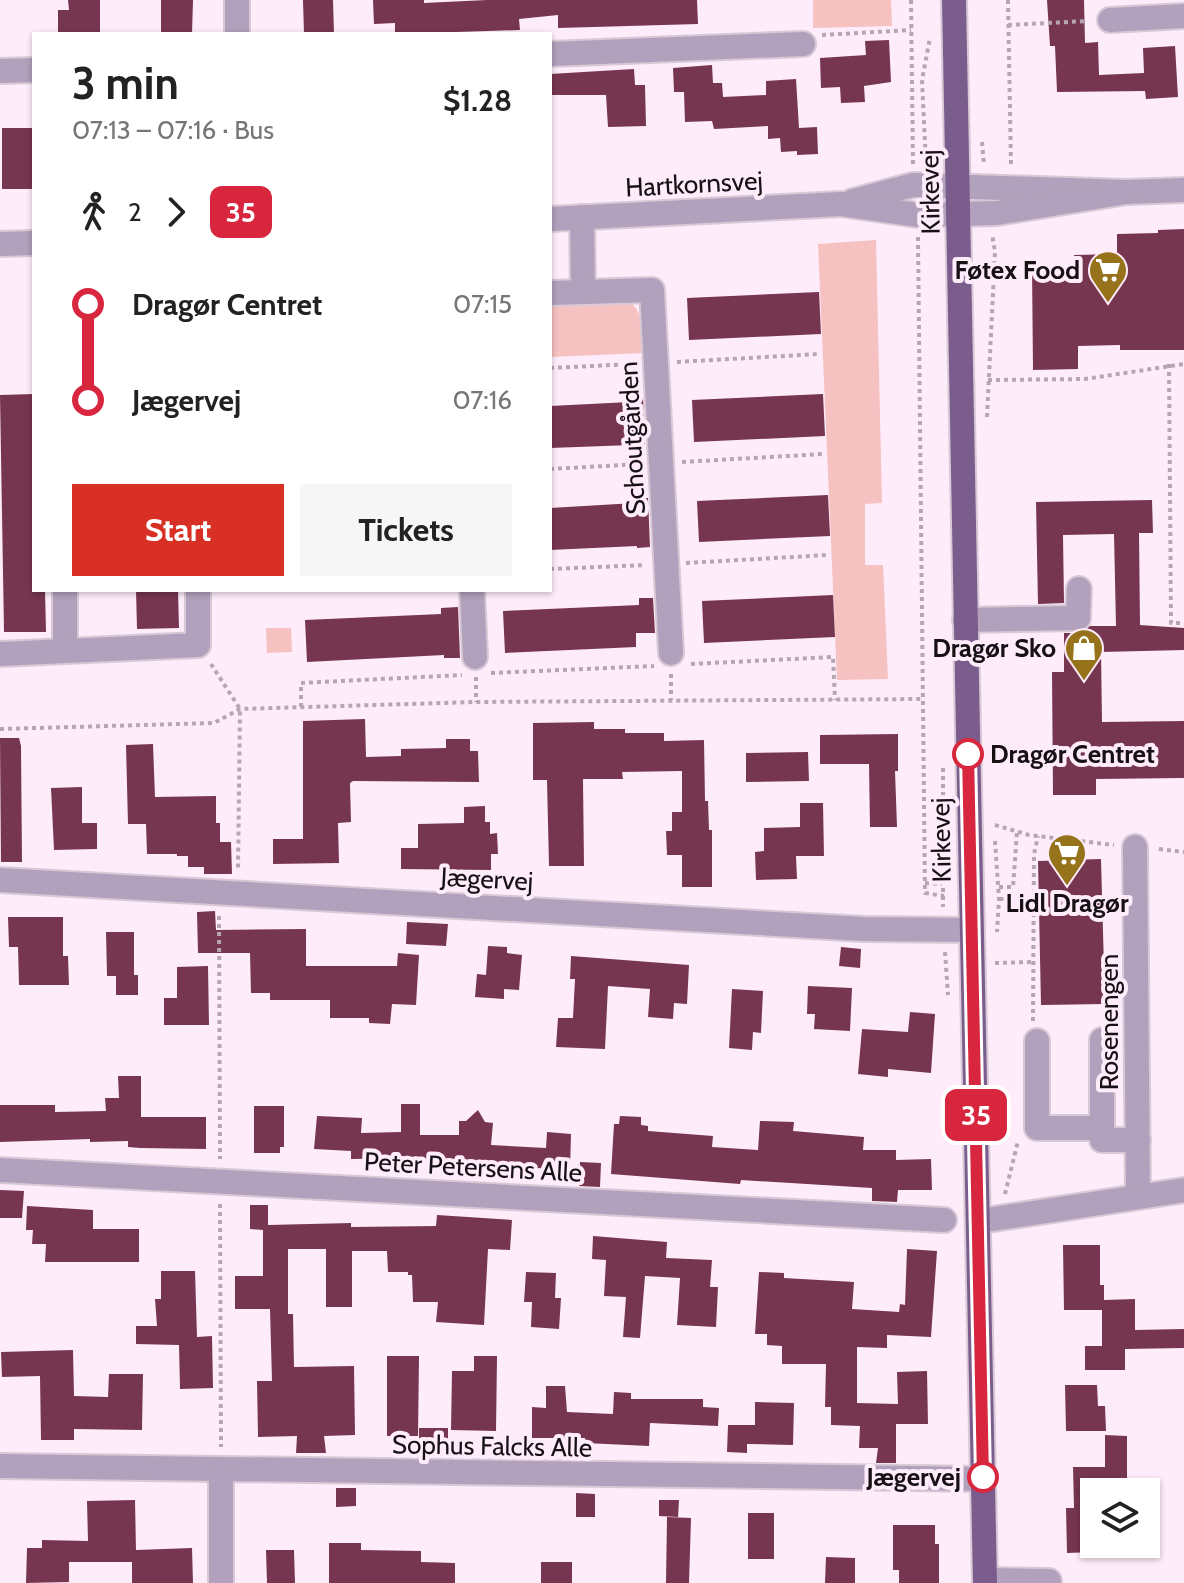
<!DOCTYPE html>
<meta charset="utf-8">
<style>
:root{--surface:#fff;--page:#f6f6f6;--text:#222;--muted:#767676;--accent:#d93025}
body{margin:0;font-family:Cabin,sans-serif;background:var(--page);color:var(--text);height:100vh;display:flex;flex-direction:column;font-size:30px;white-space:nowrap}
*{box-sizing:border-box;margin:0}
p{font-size:26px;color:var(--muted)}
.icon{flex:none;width:44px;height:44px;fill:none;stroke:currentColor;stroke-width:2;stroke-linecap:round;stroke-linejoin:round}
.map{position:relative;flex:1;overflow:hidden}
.panel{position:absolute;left:32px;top:32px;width:520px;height:560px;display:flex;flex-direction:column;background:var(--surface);border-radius:0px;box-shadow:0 2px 6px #0004}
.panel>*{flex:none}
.badge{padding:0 16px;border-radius:12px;font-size:28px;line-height:52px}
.tools{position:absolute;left:1080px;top:1478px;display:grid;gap:16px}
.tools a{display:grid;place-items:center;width:80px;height:80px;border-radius:0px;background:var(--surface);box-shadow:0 2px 6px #0004;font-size:40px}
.map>.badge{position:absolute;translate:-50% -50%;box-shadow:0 0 0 4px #fff}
.legs{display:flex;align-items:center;gap:12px;height:88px;padding:0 40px;font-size:26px}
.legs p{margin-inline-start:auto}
.head{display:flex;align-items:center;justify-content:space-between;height:136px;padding:0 40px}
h1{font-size:44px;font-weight:700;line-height:60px}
.cta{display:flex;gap:16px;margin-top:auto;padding:16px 40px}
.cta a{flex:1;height:92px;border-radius:0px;background:var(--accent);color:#fff;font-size:32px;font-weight:700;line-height:92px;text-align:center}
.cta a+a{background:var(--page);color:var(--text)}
ul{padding:0 40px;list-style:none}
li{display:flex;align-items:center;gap:28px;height:96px;font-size:30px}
li i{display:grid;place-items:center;width:12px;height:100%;margin:0 10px;background:currentColor}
li i::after{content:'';width:20px;height:20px;margin:-10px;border:6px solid;border-radius:50%;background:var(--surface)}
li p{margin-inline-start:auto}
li:first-child i{background:linear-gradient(#0000 50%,currentColor 0)}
li:last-child i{background:linear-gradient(currentColor 50%,#0000 0)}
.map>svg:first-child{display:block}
.green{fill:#f6c1c1}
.building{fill:#773650}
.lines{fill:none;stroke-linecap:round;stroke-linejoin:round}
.minor-casing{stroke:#d9c9d6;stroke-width:28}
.major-casing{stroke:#d9c9d6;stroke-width:28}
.path{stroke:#b5a7b2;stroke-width:4;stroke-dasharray:4 4;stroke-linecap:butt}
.minor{stroke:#b1a1bc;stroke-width:24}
.major{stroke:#7b5d8d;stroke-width:24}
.line-1-casing{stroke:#fff;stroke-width:18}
.line-1{stroke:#d7263d;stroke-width:12}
.stop-1-dot{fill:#fff;stroke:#d7263d;stroke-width:4}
.labels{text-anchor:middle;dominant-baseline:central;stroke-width:8;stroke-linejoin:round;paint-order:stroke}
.street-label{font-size:26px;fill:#171116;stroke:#feecfa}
.poi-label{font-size:26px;font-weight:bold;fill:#171116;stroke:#feecfa;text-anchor:end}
.stop-label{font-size:26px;font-weight:bold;fill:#171116;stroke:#feecfa;text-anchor:start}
</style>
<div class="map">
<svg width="1184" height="1583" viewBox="0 0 1184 1583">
<rect width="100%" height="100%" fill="#feecfa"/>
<g class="green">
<path d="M813,0h78l1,26 -79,2z"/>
<path d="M876,240l6,263 -17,1v61h18l5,114 -51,1 -19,-436z"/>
<path d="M625,299c21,12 17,32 19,54l-94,4v-56z"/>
<path d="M266,628h25l1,24 -25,1z"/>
</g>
<g class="building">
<path d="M68,0h32v34h-42v-24h11z"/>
<path d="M161,0h32l-1,34 -31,-2z"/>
<path d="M303,0h30l1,34h-30z"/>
<path d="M373,0h51v3l63,-3h210l1,24 -140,4v-13l-39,4 1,11 -125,4v-11l-21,1z"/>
<path d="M1047,0h37l1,43 13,-1 1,33 45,-2 -1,-25 32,-2 3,51 -32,2 -1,-8 -88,1 -2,-46h-5z"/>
<path d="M889,40l2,42 -27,4 1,16 -24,1 -1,-16 -19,1 -1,-30 46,-3 -1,-14z"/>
<path d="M712,65l1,18h9l1,14 43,-2v-14l30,-2 3,49 18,-1 1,27 -21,1v-4l-16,1 -1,-14 -12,1v-13l-54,3 -2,-8 -27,1 -1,-30h-10l-1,-24z"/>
<path d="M634,69l1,16h10l1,41 -38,1 -2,-32h-56v-21z"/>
<path d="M2,128h32l-1,61h-31z"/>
<path d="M1184,229v121h-64v-5l-42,1v23l-45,1 -1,-104h42v-11l43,-1v-20l41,-1v-3z"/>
<path d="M819,292l2,42 -132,6 -2,-42z"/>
<path d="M34,394v196h11l1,42h-42l-4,-237z"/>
<path d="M823,394l2,42 -131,6 -2,-42z"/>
<path d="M643,397l2,50 -13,1v-3l-82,3v-42l80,-4v-4z"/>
<path d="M828,495l2,41 -131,6 -2,-41z"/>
<path d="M635,498h13l2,49 -13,1v-2l-87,4v-42l85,-5z"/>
<path d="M1152,500l1,33h-14l1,92 44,3v22l-83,2 1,70 82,-1v57l-88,1v16h-43l-1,-123h12v-39h15l11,-7h26l-2,-92 -51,1 1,68 -26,1 -2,-102z"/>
<path d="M136,590h42l1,38 -42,1z"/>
<path d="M833,595l2,42 -131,6 -2,-42z"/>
<path d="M639,598h14l2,35h-19v14l-131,6 -2,-42 136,-6z"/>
<path d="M458,607l2,51h-16v-3l-137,7 -2,-42 136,-6v-6z"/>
<path d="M365,719l1,38 35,-1v-7l45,-1v-9h24v12h8l1,31 -126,-1 -3,2 1,39 -13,1 1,40 -66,1v-25h30v-118z"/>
<path d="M594,722v7h31v4h39v8l40,-1 1,61h3l1,29h3v57h-30v-32h-15l-1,-24h6v-19h10v-41l-60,1 1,7h-40l1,87h-35l-2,-86h-14v-57z"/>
<path d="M898,734v37h-3l2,56h-27l-1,-63h-49v-29z"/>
<path d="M0,738h19l2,8 1,116h-21z"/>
<path d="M153,744l2,53 61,-1v27h4v19h11l1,32h-28v-7h-16v-11h-11v-2h-30l-1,-30h-18l-2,-79z"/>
<path d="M808,752l1,29 -63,1v-29z"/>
<path d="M82,787v36h15v26l-43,1 -3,-62z"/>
<path d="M800,803h23l1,53h-28l1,23 -41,1 -1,-28 9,-1v-23l36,-1z"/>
<path d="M485,806v16h5v12l7,-1 1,21h-7v16l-90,-1v-21h17v-24l46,-1v-16z"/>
<path d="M1101,859l4,145 -64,1 -3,-144z"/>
<path d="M215,911l1,19 90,-1v37h91l1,-13 21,2 -3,50 -24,-1 -2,20 -21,-1v-5h-39v-18h-60v-7h-19l-1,-40h-52l-1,-41z"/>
<path d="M8,917h55v39h5l1,29h-50l-1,-38h-9z"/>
<path d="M407,922l41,2 -2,22 -40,-2z"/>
<path d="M106,932h28v43h4v20h-22v-19h-9z"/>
<path d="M488,946l19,1v6l15,2 -3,35 -15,-1v10l-29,-2 2,-23 9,1z"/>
<path d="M841,947l20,2 -1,19 -21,-2z"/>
<path d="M571,956l118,9 -2,39 -13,-1 -1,16 -25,-2 2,-28 -42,-3 -3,63 -49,-2 2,-29h15l2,-39h-5z"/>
<path d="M208,966l1,59h-45v-27h13v-31z"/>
<path d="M808,986l44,2 -2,43 -36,-2 1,-15h-8z"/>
<path d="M732,989l31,2 -2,42 -8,-1 -1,18 -23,-2z"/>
<path d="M910,1012l25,2 -4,59 -43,-4v8l-30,-3 4,-45 46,3z"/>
<path d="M118,1076h23v41h65v32l-66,-1 -12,-1v-6l-38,1v-3l-90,3v-37h55v7l51,-1 -1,-13h14z"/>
<path d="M401,1104h19v31h39v-14h7l12,-11 7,12 8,1 -2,22 55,3 1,-16 24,2 -1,36 -153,-9v-3l-66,1v-8l-37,-2 3,-33 45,2 -1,15 40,-1z"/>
<path d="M254,1106h30v41h-4v6h-26z"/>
<path d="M620,1116l21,1v8l7,1v5l65,5 -1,11 46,3 2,-29 34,1 -1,9 71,6 -1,13h33v10l35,-1 1,31h-34l-1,12 -25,-1v-13l-131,-8 -1,4 -129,-10 3,-50h5z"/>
<path d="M580,1162l21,1 -1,24 -21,-1z"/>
<path d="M0,1190l24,1 -2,27h-22z"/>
<path d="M250,1205h18v20l83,-2v4l85,-1 1,-11 75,5 -2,30 -22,-1 -4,76 -48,-3 2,-20h-25l-1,-27h-4v-3h-20l-1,-21h-35v56h-26v-58h-38v65h5l1,53 60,-1 1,69 -31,1 2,17h-30l1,-17 -39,1 -1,-56h15l-2,-72h-35v-33h28v-46l-13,-1z"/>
<path d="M27,1206l66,4v19h46v33h-94l1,-18h-14l1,-14h-7z"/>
<path d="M593,1236l74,6 -1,16 46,2 -2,27h8l-2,40 -39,-2 3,-47 -35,-2 -5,62 -17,-1 3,-40 -22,-1 2,-36 -14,-1z"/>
<path d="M1063,1245h37v40h4v15l31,-1v31l49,-1v19l-59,1v21h-40v-24h17v-36h-38z"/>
<path d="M907,1249l30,2 -6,86 -44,-2v13l-30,-1v56l41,1 -1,-32 30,-1 1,53h-32v39h-20l2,-15h-19l1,-22 -29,-1v-18h-6l1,-43h-44v-18l-15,-1v-11h-12l4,-62 25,1v5l70,4 -2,27 47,3 1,-8 5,1z"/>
<path d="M161,1271h34l2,66 15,-1 1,52 -33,1 -1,-44 -43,-1v-18h21l-2,-27h6z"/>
<path d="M526,1272l30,1 -1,25h6l-2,31 -28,-2 1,-25h-8z"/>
<path d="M73,1350l1,46 34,1 1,-23h34l-1,56 -68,-1v11h-33l-1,-64 -38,1 -1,-25z"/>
<path d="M387,1356h32l-1,80h-31z"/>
<path d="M474,1356h23l-1,75 -45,-1 1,-59h22z"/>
<path d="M1065,1385h32l1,21h7l1,25h-40z"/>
<path d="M546,1386h19l2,26 46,2 1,-22 17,1v6h72v8l16,1 -1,18 -68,-3 -1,23 -64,-3v-5h-53v-31l14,1z"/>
<path d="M755,1402l39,1 -1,42 -46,-1v9l-20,-1 1,-27h27z"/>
<rect x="419" y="1428" width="29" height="23"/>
<path d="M1105,1435l22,1v55h-33v61l-27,1 -1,-45h8l-1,-41h32z"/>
<path d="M336,1488h20v18l-20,1z"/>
<path d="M576,1493l19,1v23h-19z"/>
<path d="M135,1500l1,50 56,-2 1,35h-61v-21h-63v20l-43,1 1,-35h15v-8l46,1 -1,-40z"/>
<path d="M659,1500h20l-1,17 -19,-1z"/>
<rect x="748" y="1513" width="26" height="46"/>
<path d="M667,1517l24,1 -2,65h-23z"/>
<path d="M893,1525h42v19h4v39h-40v-13h-6z"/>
<path d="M329,1543h32v7l60,1v11l34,1v20h-126z"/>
<path d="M266,1550h28l1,33h-28z"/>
<path d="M826,1557l29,1v25h-30z"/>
<rect x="541" y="1562" width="31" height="21"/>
</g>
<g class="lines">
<defs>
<g id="minor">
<path d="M237,0v34"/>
<path d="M1110,20l74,-4"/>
<path d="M550,54l253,-10"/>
<path d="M0,71l34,-1"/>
<path d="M853,201l60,-16 214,7 57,-2"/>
<path d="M582,217l1,74"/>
<path d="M550,219l291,-15 77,11 79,-2 130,-21"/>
<path d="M0,244l34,-1"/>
<path d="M550,293l102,-3 19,363"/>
<path d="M472,590l3,67"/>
<path d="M965,620l113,-2 1,-29"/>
<path d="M65,651v-61"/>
<path d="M0,654l198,-9v-55"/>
<path d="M1135,847l3,349"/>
<path d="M0,880l864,49 107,1"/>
<path d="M1102,1040v100h36"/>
<path d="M1037,1041v87h65"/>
<path d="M0,1170l944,50"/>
<path d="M980,1221l204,-31"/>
<path d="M0,1466l983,13"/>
<path d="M221,1470v113"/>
<path d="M985,1580l64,1"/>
</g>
<path id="major" d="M954,0c10,528 20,1055 31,1583"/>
</defs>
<use href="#minor" class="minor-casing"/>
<use href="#major" class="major-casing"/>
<g class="path">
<path d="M911,0l2,165"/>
<path d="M1008,0l3,166"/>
<path d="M1008,25l80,-4"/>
<path d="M822,35l89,-5"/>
<path d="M982,142l2,23"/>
<path d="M926,164l-4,-84 8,-42"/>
<path d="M918,237l7,656 19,3"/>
<path d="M677,362l142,-8"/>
<path d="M1169,364l2,259h13"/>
<path d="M550,368l83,-4"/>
<path d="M988,380l97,-1 99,-15"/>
<path d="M987,417l8,-165 -3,-18"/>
<path d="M682,462l141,-8"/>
<path d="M550,469l91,-5"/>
<path d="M686,563l142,-8"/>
<path d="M550,569l95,-4"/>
<path d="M211,664l29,45 -2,162"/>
<path d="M691,664l142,-7 2,43"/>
<path d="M491,673l163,-7"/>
<path d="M671,674v26"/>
<path d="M476,677v25"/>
<path d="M301,707v-24l161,-8"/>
<path d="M0,729l214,-6 26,-14 236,-7 445,-3"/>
<path d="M943,768v139"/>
<path d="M995,825l34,10 85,10"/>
<path d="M995,841l4,58 -2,33"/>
<path d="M1159,849l25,3"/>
<path d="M925,883l17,1"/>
<path d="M999,887h14l4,-55"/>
<path d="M1000,899h34"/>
<path d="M219,916l1,243"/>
<path d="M945,952l3,43"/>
<path d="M995,963l38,-1"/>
<path d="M1033,1021l1,-167 4,-18"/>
<path d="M1005,1194l13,-53"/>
<path d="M220,1204l1,243"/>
</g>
<use href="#minor" class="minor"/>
<use href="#major" class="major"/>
</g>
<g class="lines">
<defs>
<path id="line-1" d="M968,754l15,723"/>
</defs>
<use href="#line-1" class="line-1-casing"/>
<use href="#line-1" class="line-1"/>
</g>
<defs>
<symbol id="supermarket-pin" viewBox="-11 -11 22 30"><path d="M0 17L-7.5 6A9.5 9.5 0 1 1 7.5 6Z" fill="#96721b" stroke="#feecfa"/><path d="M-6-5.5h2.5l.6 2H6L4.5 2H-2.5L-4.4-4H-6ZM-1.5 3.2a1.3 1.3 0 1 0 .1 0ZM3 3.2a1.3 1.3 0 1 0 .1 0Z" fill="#fff"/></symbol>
<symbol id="shop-pin" viewBox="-11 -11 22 30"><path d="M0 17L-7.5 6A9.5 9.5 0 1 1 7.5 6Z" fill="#96721b" stroke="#feecfa"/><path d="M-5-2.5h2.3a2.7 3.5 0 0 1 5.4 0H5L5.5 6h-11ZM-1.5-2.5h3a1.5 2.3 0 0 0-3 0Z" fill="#fff"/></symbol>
</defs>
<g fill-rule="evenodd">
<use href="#supermarket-pin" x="1086" y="248" width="44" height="60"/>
<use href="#shop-pin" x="1062" y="626" width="44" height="60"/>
<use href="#supermarket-pin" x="1045" y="831" width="44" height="60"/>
</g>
<g class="stop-1-dot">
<circle cx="968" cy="754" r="14"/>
<circle cx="983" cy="1477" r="14"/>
</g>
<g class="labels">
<g class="street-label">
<text transform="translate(694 184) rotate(-3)">Hartkornsvej</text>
<text transform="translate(930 192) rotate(-91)">Kirkevej</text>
<text transform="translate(632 438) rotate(-93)">Schoutgården</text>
<text transform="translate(941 840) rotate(-91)">Kirkevej</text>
<text transform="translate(487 879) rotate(3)">Jægervej</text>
<text transform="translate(1109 1022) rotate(-90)">Rosenengen</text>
<text transform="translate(473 1167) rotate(3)">Peter Petersens Alle</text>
<text transform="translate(492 1446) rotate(1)">Sophus Falcks Alle</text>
</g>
<g class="poi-label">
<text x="1080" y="270">Føtex Food</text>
<text x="1056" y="648">Dragør Sko</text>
<text x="1067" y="903" text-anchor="middle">Lidl Dragør</text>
</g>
<g class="stop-label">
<text x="990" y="754">Dragør Centret</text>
<text x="961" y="1477" text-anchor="end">Jægervej</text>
</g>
</g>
</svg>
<div class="tools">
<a><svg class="icon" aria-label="layers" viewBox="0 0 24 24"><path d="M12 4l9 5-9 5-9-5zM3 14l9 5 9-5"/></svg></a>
</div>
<b class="badge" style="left:976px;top:1115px;background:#d7263d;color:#fff">35</b>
<section class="panel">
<div class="head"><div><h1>3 min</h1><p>07:13 – 07:16 · Bus</p></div><b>$1.28</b></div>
<div class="legs"><svg class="icon" aria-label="walk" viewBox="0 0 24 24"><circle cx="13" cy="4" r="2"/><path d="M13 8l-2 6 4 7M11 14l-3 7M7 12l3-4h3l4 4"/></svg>2<svg class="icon" aria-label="forward" viewBox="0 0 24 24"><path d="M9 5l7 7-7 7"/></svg><b class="badge" style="background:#d7263d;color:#fff">35</b></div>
<ul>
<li><i style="color:#d7263d"></i><b>Dragør Centret</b><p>07:15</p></li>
<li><i style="color:#d7263d"></i><b>Jægervej</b><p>07:16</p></li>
</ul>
<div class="cta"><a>Start</a><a>Tickets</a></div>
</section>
</div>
